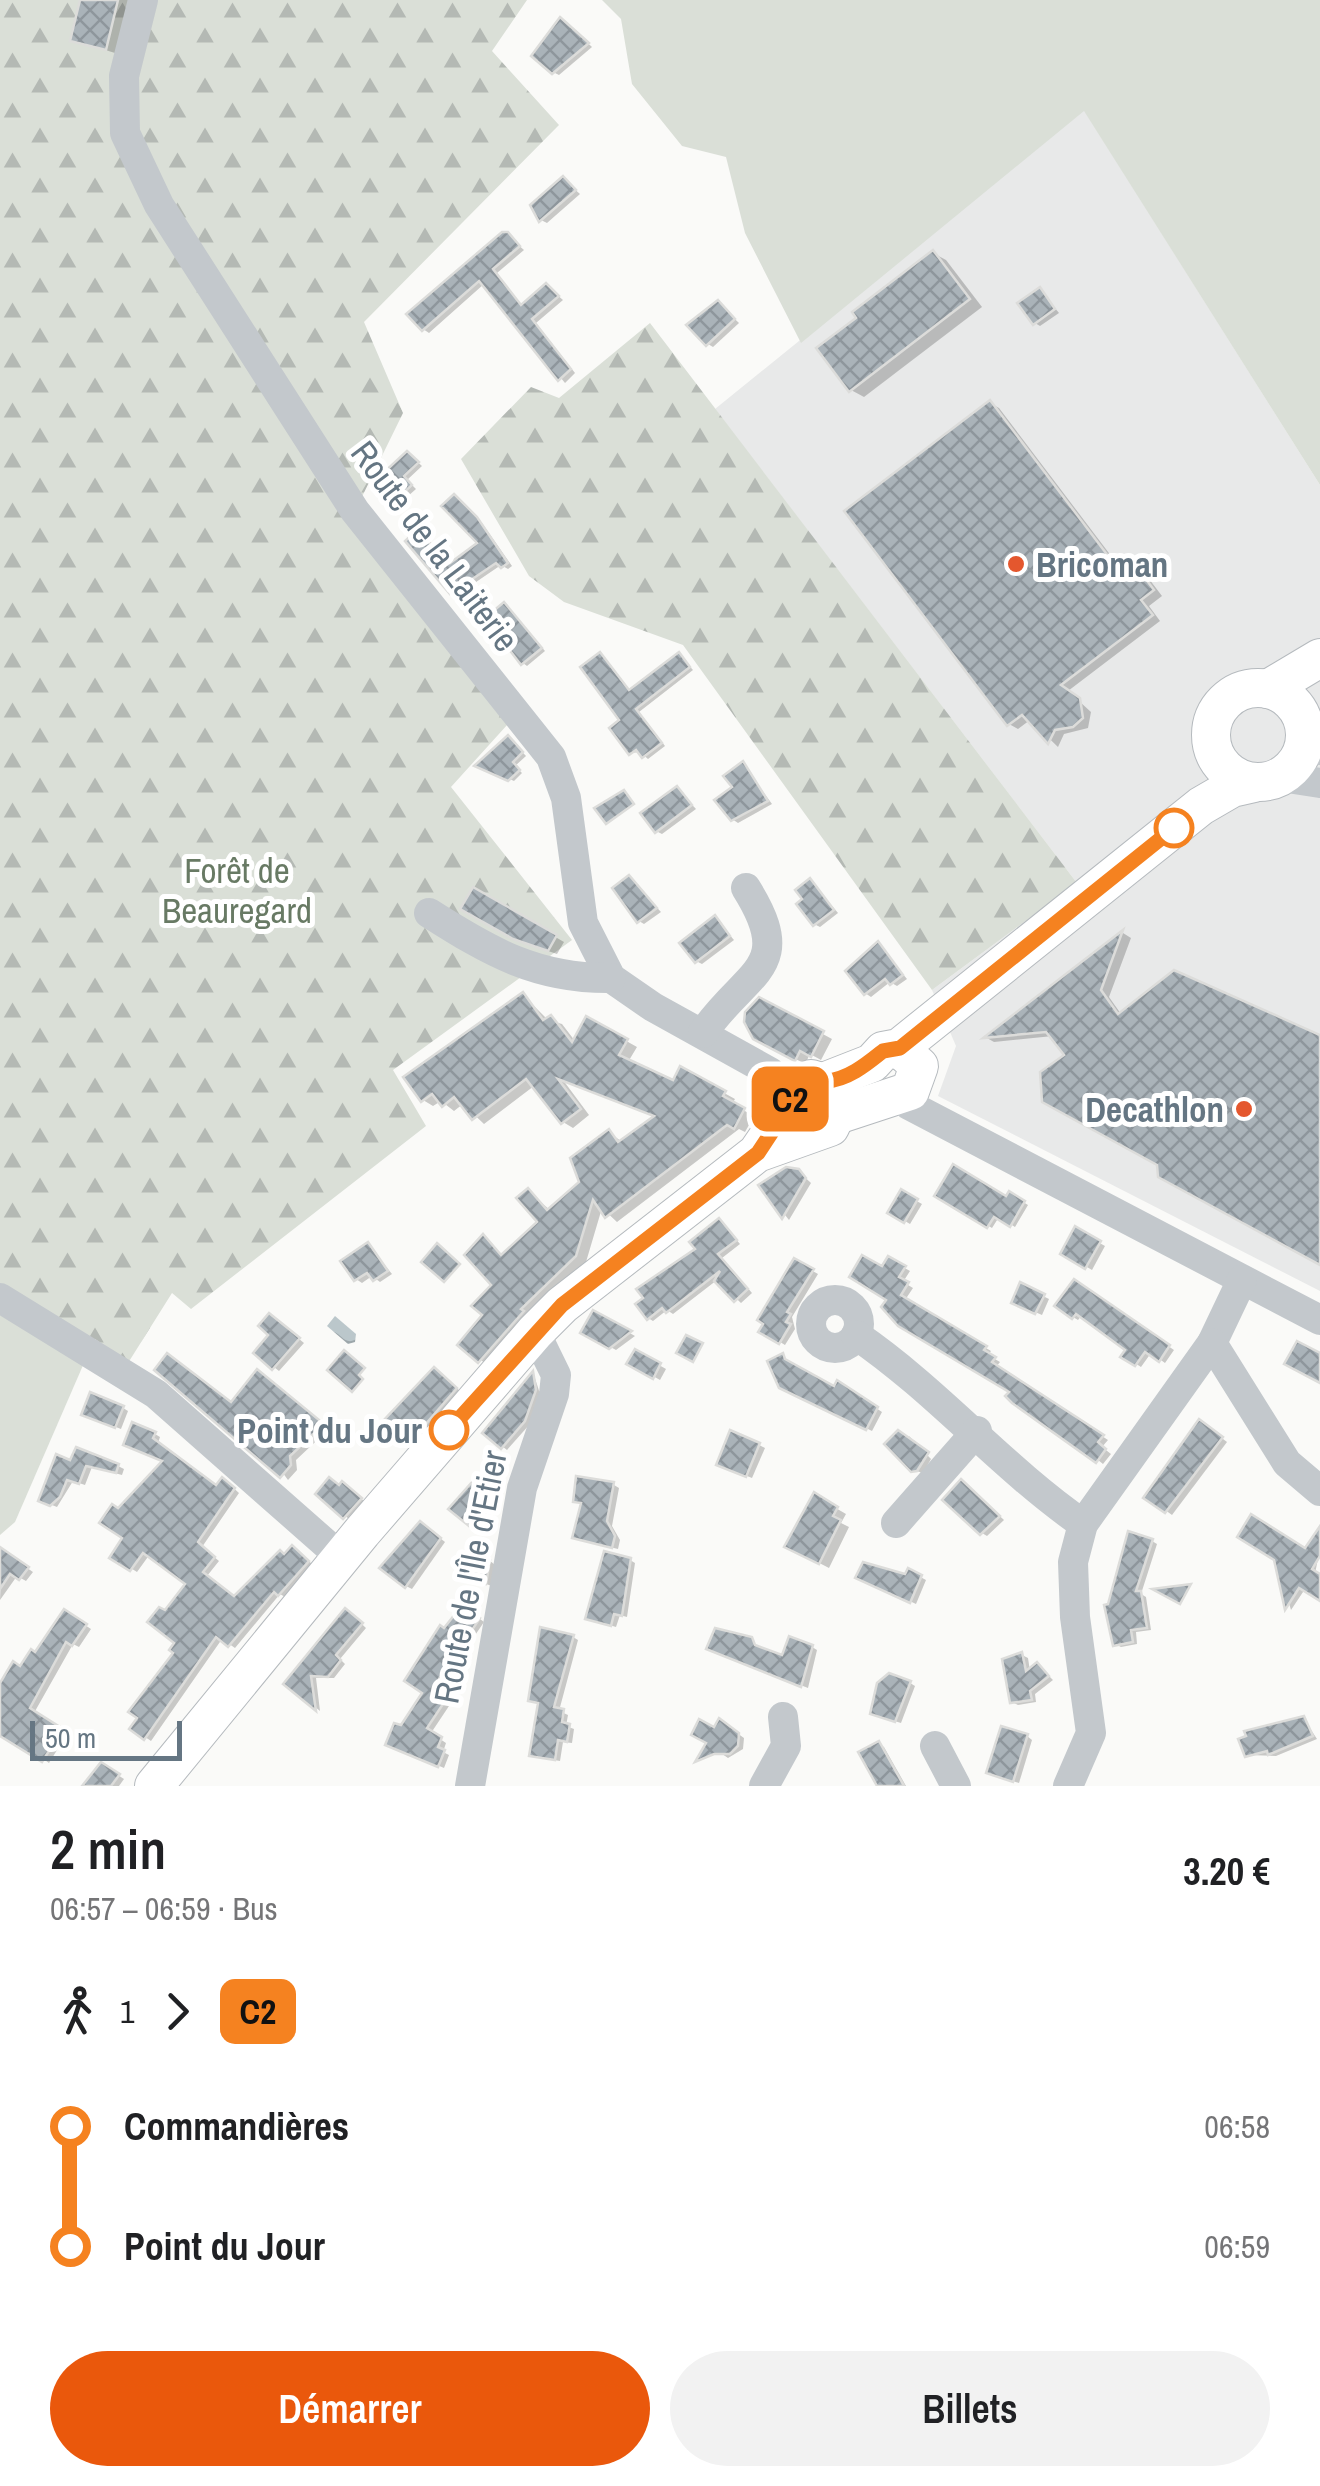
<!DOCTYPE html>
<html lang="fr">
<meta charset="utf-8">
<style>
:root{--surface:#fff;--page:#f2f2f2;--text:#202124;--muted:#757577;--accent:#ea580c}
body{margin:0;font-family:"Archivo Narrow",sans-serif;background:var(--page);color:var(--text);height:100vh;display:flex;flex-direction:column;font-size:38px;white-space:nowrap}
*{box-sizing:border-box;margin:0}
p{font-size:32px;color:var(--muted)}
.icon{flex:none;width:55px;height:55px;fill:none;stroke:currentColor;stroke-width:2;stroke-linecap:round;stroke-linejoin:round}
.map{position:relative;height:1786px;overflow:hidden}
.drawer{display:flex;flex-direction:column;background:var(--surface);flex:1}
.drawer>*{flex:none}
.badge{padding:0 20px;border-radius:15px;font-size:35px;line-height:65px}
.scale{position:absolute;left:30px;bottom:25px;width:152px;box-sizing:border-box;padding-left:10px;border:5px solid #657683;border-top:0;font-size:28px;line-height:35px;white-space:nowrap;color:#657683;-webkit-text-stroke:8px #fff;paint-order:stroke}
.map>.badge{position:absolute;translate:-50% -50%;box-shadow:0 0 0 5px #fff}
.legs{display:flex;align-items:center;gap:15px;height:110px;padding:0 50px;font-size:32px}
.legs p{margin-inline-start:auto}
.overview{display:flex;align-items:center;justify-content:space-between;height:170px;padding:0 50px}
h1{font-size:55px;font-weight:600;line-height:75px}
.action{display:flex;gap:20px;margin-top:auto;padding:20px 50px}
.action a{flex:1;height:115px;border-radius:60px;background:var(--accent);color:#fff;font-size:40px;font-weight:600;line-height:115px;text-align:center}
.action a+a{background:var(--page);color:var(--text)}
ul{padding:0 50px;list-style:none}
li{display:flex;align-items:center;gap:35px;height:120px;font-size:38px}
li i{display:grid;place-items:center;width:15px;height:100%;margin:0 12px;background:currentColor}
li i::after{content:'';width:25px;height:25px;margin:-12px;border:8px solid;border-radius:50%;background:var(--surface)}
li p{margin-inline-start:auto}
li:first-child i{background:linear-gradient(#0000 50%,currentColor 0)}
li:last-child i{background:linear-gradient(currentColor 50%,#0000 0)}
.map>svg:first-child{display:block}
.built{fill:#e8e9e9}
.grass{fill:#dadfd7}
.forest{fill:url(#forest-firs)}
.water{fill:url(#water-waves)}
.shadow{fill:#0003}
.building{fill:url(#building-cross-hatch);stroke:#dcdcda;stroke-width:2.5}
.lines{fill:none;stroke-linecap:round;stroke-linejoin:round}
.major-casing{stroke:#b5babe;stroke-width:40}
.minor{stroke:#c3c8cc;stroke-width:30}
.major{stroke:#fff;stroke-width:38}
.line-1-casing{stroke:#fff;stroke-width:22}
.line-1{stroke:#f58220;stroke-width:15}
.poi-dot{fill:#e4572e;stroke:#fff;stroke-width:4}
.stop-1-dot{fill:#fff;stroke:#f58220;stroke-width:5}
.labels{text-anchor:middle;dominant-baseline:central;stroke-width:10;stroke-linejoin:round;paint-order:stroke}
.street-label{font-size:35px;fill:#657683;stroke:#fff}
.poi-label{font-size:35px;font-weight:bold;fill:#657683;stroke:#fff;text-anchor:start}
.park-label{font-size:35px;fill:#687a64;stroke:#fff}
.stop-label{font-size:35px;font-weight:bold;fill:#657683;stroke:#fff;text-anchor:end}
</style>
<div class="map">
<svg width="1320" height="1786" viewBox="0 0 1320 1786">
<defs>
<pattern id="forest-firs" width="22" height="20" patternUnits="userSpaceOnUse" patternTransform="scale(2.5)"><rect width="22" height="20" fill="#dadfd7"/><path d="M5 1l3.5 6h-7zM16 11l3.5 6h-7z" fill="#b4b9b4"/></pattern>
<pattern id="water-waves" width="16" height="10" patternUnits="userSpaceOnUse" patternTransform="scale(2.5)"><rect width="16" height="10" fill="#bbc7cb"/><path d="M0 5q4-4 8 0t8 0" fill="none" stroke="#9ca6aa"/></pattern>
<pattern id="building-cross-hatch" width="8" height="8" patternUnits="userSpaceOnUse" patternTransform="scale(2.5)"><rect width="8" height="8" fill="#aab3b9"/><path d="M0 0l8 8M0 8l8-8" fill="none" stroke="#8e969c"/></pattern>
</defs>
<rect width="100%" height="100%" fill="#fafaf8"/>
<path class="built" d="M1084,110l236,375v806l-382,-195 18,-50 -24,-56 145,-107 -362,-474z"/>
<g class="grass">
<path d="M602,0h718v485l-236,-374 -283,232 -56,-110 -19,-76 -44,-11 -50,-62 -11,-65z"/>
<path d="M0,1315l84,48 -69,159 -15,13z"/>
</g>
<g class="forest">
<path d="M0,0h527l-35,51 67,74 -195,197 39,91 -48,98 162,203 -66,73 121,153 -179,130 33,56 -235,183 -19,-16 -44,70 -33,-24 -11,24 -84,-48z"/>
<path d="M650,323l427,560 -145,107 -249,-345 -119,-43 -35,-26 -68,-117 70,-72 28,11z"/>
</g>
<path class="water" d="M335,1316l21,18 -1,8 -7,2 -21,-18z"/>
<g class="shadow">
<path d="M82,0h47l-14,53 -42,-13z"/>
<path d="M566,23l26,24 -33,28 -6,-3z"/>
<path d="M563,179l17,15 -33,29 -6,-3z"/>
<path d="M507,235l17,15 -27,23 26,34 24,-21 16,14 -27,23 39,50 -10,10 -81,-99 -55,49 -6,-4z"/>
<path d="M933,253l13,7 36,47 -118,90 -13,-7z"/>
<path d="M1040,290l19,23 -19,13 -5,-3z"/>
<path d="M718,303l21,20 -26,24 -5,-3z"/>
<path d="M990,403l9,5 122,161 10,-7 9,5 22,29 -13,10 11,15 -92,70 23,21 -3,16 -24,6 -6,13 -28,-27 -12,9 -9,-5z"/>
<path d="M412,457l10,9 -15,14 9,9 -9,8 -23,-21z"/>
<path d="M460,500l22,23 30,43 -4,3 -7,-4 -44,30 -39,-62 33,32 30,-21z"/>
<path d="M505,605l40,46 -18,15 -4,-3z"/>
<path d="M600,655l31,37 48,-37 14,15 -54,42 26,34 -17,13 -8,-7 -10,1z"/>
<path d="M509,738l17,18 -11,10 7,7 -8,8 -36,-16z"/>
<path d="M743,764l29,40 -34,19 -6,-4z"/>
<path d="M677,789l19,20 -34,25 -6,-3z"/>
<path d="M629,878l32,34 -17,12 -5,-3z"/>
<path d="M811,881l27,32 -18,14 -6,-3z"/>
<path d="M474,890l90,52 -7,12 -33,-11z"/>
<path d="M715,918l19,22 -32,24 -6,-3z"/>
<path d="M1123,933l8,5 -22,59 12,17 199,24v224l-160,-98 -107,-128 -59,6 -7,-4z"/>
<path d="M878,944l29,35 -10,7 -7,-4 -19,15 -6,-4z"/>
<path d="M523,995l25,25 14,4 13,17 12,-22 50,28 -9,15 46,21 7,-14 54,30 -3,5 22,12 -9,16 -6,-3 -122,93 -15,-14 -16,54 -56,54 -40,51 -30,-23 25,-29 10,-30 -12,-47 21,18 36,-34 -12,-31 22,19 32,-27 27,-51 13,10 35,-25 -94,-37 26,35 -16,13 -10,-6 -29,-36 -50,38 -21,-20 -9,7 -13,-10 -8,5 -10,-6z"/>
<path d="M760,1000l72,39 -11,21 -11,-6 -5,10 -50,-27z"/>
<path d="M798,1171l13,12 -22,37 -28,-35z"/>
<path d="M902,1193l20,11 -12,20 -20,-12z"/>
<path d="M1010,1194l18,11 -13,22 -16,-10 -7,11 -55,-33 70,4z"/>
<path d="M720,1221l20,23 -18,14 30,35 -11,10 -24,-23 -44,34 -6,-4 -14,11 -5,-3 -2,-19 53,-49z"/>
<path d="M1076,1230l29,16 -13,24 -29,-17z"/>
<path d="M368,1245l24,29 -12,8 -8,-6 -10,7 -6,-4z"/>
<path d="M889,1259l21,12 -7,11 10,6 -8,12 86,51 -3,4 12,7 -4,5 112,73 -6,7 9,7 -8,10 -91,-73 -113,-67 -17,-54z"/>
<path d="M795,1261l23,13 -26,43 3,12 -10,16 -23,-14z"/>
<path d="M1074,1283l100,67 -9,13 -14,-10 -10,14 -17,-11 5,-6 -47,-35 -4,5 -5,-3z"/>
<path d="M1022,1286l27,13 -7,16 -23,-10z"/>
<path d="M594,1313l41,23 -19,14 -33,-18z"/>
<path d="M275,1319l29,24 -25,28 -23,-18 16,-18z"/>
<path d="M636,1352l30,17 -6,11 -30,-17z"/>
<path d="M783,1356l7,9 45,24 3,-6 44,29 -10,19 -91,-45z"/>
<path d="M440,1373l21,19 -44,51 -6,-3z"/>
<path d="M534,1375l6,19 -10,30 -23,26 -21,-17z"/>
<path d="M265,1376l64,53 -33,31 1,10 -9,10 -56,-76z"/>
<path d="M123,1408l5,3 -7,18 -31,-12z"/>
<path d="M1206,1426l21,16 -55,73 -25,-18z"/>
<path d="M155,1434l5,3 -2,6 59,45 11,-5 11,10 -37,54 17,14 -12,15 28,22 50,-42 14,-4 14,13 -28,32 -5,-3 -45,54 -13,-9 -71,102 -19,-13 44,-76 -10,-39 23,-29 -39,-30 -13,18 -24,-15 13,-20 -7,-26 47,-50 -35,-14z"/>
<path d="M909,1436l22,23 -8,14 -10,-3z"/>
<path d="M759,1445l6,3 -13,30 -27,-11z"/>
<path d="M72,1463l46,3 6,3 -2,6 -30,-8 -7,18 -12,-4 -16,26 -10,-4z"/>
<path d="M614,1485l5,3 -7,38 8,14 -2,9 -37,-9 2,-35 -8,-4z"/>
<path d="M347,1486l18,16 -16,17 -31,-25z"/>
<path d="M967,1486l37,34 -17,16 -5,-3z"/>
<path d="M479,1488l17,14 -20,25 -5,-3z"/>
<path d="M815,1496l31,18 -5,9 8,4 -20,41 -33,-17z"/>
<path d="M426,1527l19,15 -33,47 -6,-3z"/>
<path d="M1152,1541l5,3 -16,50 5,3 5,33 -15,2 1,12 -16,3 -6,-3z"/>
<path d="M1320,1548l-5,26 5,2v24l-15,-11 -14,21 -15,-51z"/>
<path d="M2,1551l31,21 -7,9 -9,-5 -17,24z"/>
<path d="M483,1555l12,10 -3,21 -18,-6z"/>
<path d="M630,1560l5,3 -8,54 -7,-2 -4,12 -23,-7z"/>
<path d="M909,1571l17,9 -10,24 -57,-27h47z"/>
<path d="M468,1610l16,12 -42,62 15,10 -26,39 15,10 -3,9 6,3 -5,13 -50,-22 31,-53 20,-62z"/>
<path d="M65,1612l26,17 -12,18 -6,-3 -39,69 33,21 -18,29 -49,-35v-41l36,-32z"/>
<path d="M351,1614l15,14 -26,31 5,5 -11,14h-18l4,33 -33,-28z"/>
<path d="M573,1637l5,3 -19,71 9,4 -2,11 8,3 -2,14 -9,-1 -3,19 -23,-4 -5,-3 9,-50 -11,-5z"/>
<path d="M751,1640l9,10 23,8 29,-11 5,3 -9,38 -93,-37z"/>
<path d="M1022,1655l6,3 2,13 8,-6 15,15 -18,14 1,8 -18,3 -6,-3z"/>
<path d="M910,1683l5,3 -14,37 -23,-7z"/>
<path d="M1304,1719l13,20 -41,17 -29,-1 -6,-15 27,-15 5,3z"/>
<path d="M720,1721l24,17 -1,11 -15,9 -34,-23 22,-5z"/>
<path d="M1027,1736l5,4 -13,43 -25,-8z"/>
<path d="M879,1744l5,3 22,39h-26z"/>
<path d="M102,1765l22,14 -5,7h-36z"/>
</g>
<g class="building">
<path d="M80,0h38l-12,50 -36,-9z"/>
<path d="M560,17l29,26 -37,31 -21,-18z"/>
<path d="M563,176l13,14 -37,32 -9,-17z"/>
<path d="M502,232h6l12,14 -27,23 28,36 25,-22 13,13 -27,23 39,50 -13,12 -79,-100 -57,50 -16,-17z"/>
<path d="M933,250l37,49 -121,93 -33,-44 40,-30 -4,-6z"/>
<path d="M1040,287l15,22 -22,16 -16,-22z"/>
<path d="M718,300l17,19 -29,27 -20,-21z"/>
<path d="M990,400l128,169 13,-10 23,31 -13,10 12,15 -92,70 19,13 3,20 -10,9 -18,3 -7,14 -26,-29 -15,11 -163,-215z"/>
<path d="M407,451l12,11 -15,14 8,9 -12,11 -20,-20z"/>
<path d="M454,494l23,23 31,46 -7,5 -5,-5 -46,31 -45,-53 12,-11 33,33 27,-20 -36,-37z"/>
<path d="M504,602l38,46 -21,17 -36,-47z"/>
<path d="M600,652l29,38 50,-38 11,15 -54,42 26,34 -20,15 -6,-8 -7,5 -20,-27 10,-8 -39,-53z"/>
<path d="M508,735l15,17 -10,10 7,8 -12,11 -34,-15z"/>
<path d="M743,761l25,40 -37,20 -17,-21 18,-13 -9,-11z"/>
<path d="M677,786l15,19 -37,28 -15,-20z"/>
<path d="M624,790l10,14 -28,20 -12,-16z"/>
<path d="M629,875l28,33 -20,15 -25,-35z"/>
<path d="M810,878l24,32 -21,16 -17,-22 6,-5 -7,-9z"/>
<path d="M473,887l84,48 -9,16 -35,-12 -53,-30z"/>
<path d="M715,915l15,21 -35,27 -16,-20z"/>
<path d="M1123,930l-22,60 17,24 56,-44 146,65v230l-162,-88 -1,-12 -115,-63 -2,-30 24,-17 -18,-23 -63,6z"/>
<path d="M878,941l25,34 -13,10 -5,-6 -21,16 -19,-24z"/>
<path d="M523,992l20,28 8,-5 21,27 14,-26 42,23 -9,16 54,25 7,-14 46,25 -3,5 22,12 -11,21 -7,-4 -122,93 -12,-18 -17,56 -55,53 3,2 -46,52 -21,-18 25,-30 -11,-9 20,-21 -27,-30 19,-21 18,21 36,-33 -21,-24 12,-10 19,22 32,-28 -9,-24 39,-29 9,13 36,-26 -96,-37 23,30 -20,15 -35,-45 -54,41 -18,-23 -12,10 -10,-13 -11,8 -18,-25z"/>
<path d="M759,997l65,34 -13,26 -11,-6 -5,10 -42,-22 -9,-17 1,-10z"/>
<path d="M953,1164l53,32 3,-5 16,10 -15,26 -16,-10 -7,11 -53,-32z"/>
<path d="M786,1167l13,2 7,9 -24,41 -24,-34z"/>
<path d="M901,1189l17,10 -14,24 -17,-10z"/>
<path d="M719,1218l18,22 -19,14 30,35 -14,13 -20,-21 6,-10 -54,42 -4,-5 -15,12 -12,-16 8,-6 -7,-9 59,-40 -6,-7z"/>
<path d="M1075,1226l26,15 -16,28 -25,-15z"/>
<path d="M368,1242l20,29 -15,10 -6,-8 -13,8 -14,-20z"/>
<path d="M437,1243l23,21 -16,18 -23,-20z"/>
<path d="M862,1255l20,11 6,-10 18,10 -7,11 10,5 -8,13 86,51 -3,4 12,7 -4,5 112,73 -6,7 8,7 -10,14 -84,-60 -7,-7 4,-4 -111,-66 -17,-19 5,-7 -37,-23z"/>
<path d="M794,1258l20,11 -27,43 4,2 -5,8 5,2 -12,20 -21,-12 5,-8 -6,-4z"/>
<path d="M1074,1279l96,66 -11,17 -14,-10 -10,14 -15,-9 5,-7 -49,-36 -4,5 -18,-13z"/>
<path d="M1020,1282l25,12 -10,20 -24,-11z"/>
<path d="M593,1310l39,21 -23,18 -29,-16z"/>
<path d="M269,1313l31,25 -28,32 -19,-17 15,-18 -10,-9z"/>
<path d="M686,1335l17,8 -10,19 -17,-9z"/>
<path d="M1297,1341l23,12v30l-36,-19z"/>
<path d="M635,1349l26,14 -8,16 -27,-15z"/>
<path d="M344,1350l21,18 -6,7 4,4 -11,13 -25,-22z"/>
<path d="M167,1353l64,49 26,-33 67,55 -34,32 1,9 -11,13 -126,-108z"/>
<path d="M783,1353l2,6 49,27 3,-6 41,27 -12,23 -87,-42 -12,-27z"/>
<path d="M434,1367l23,21 -47,54 -26,-22z"/>
<path d="M533,1371l3,19 -11,31 -24,28 -19,-16z"/>
<path d="M90,1392l34,14 -9,22 -34,-13z"/>
<path d="M1199,1419l24,18 -58,76 -22,-15z"/>
<path d="M132,1422l24,10 -3,6 63,47 6,-8 13,11 -37,54 17,15 -12,15 31,24 46,-46 4,4 8,-9 17,16 -31,35 -4,-4 -46,55 -12,-10 -72,103 -15,-11 8,-11 -9,-6 45,-59 -4,-3 5,-7 -27,-21 12,-15 6,3 20,-26 -42,-31 -13,18 -21,-13 13,-20 -23,-15 13,-19 6,4 44,-47 -39,-16z"/>
<path d="M730,1430l30,13 -14,34 -30,-12z"/>
<path d="M898,1430l31,22 -12,19 -6,1 -27,-28z"/>
<path d="M76,1447l43,17 -3,9 -30,-7 -7,18 -12,-4 -7,17 -10,9 -12,-5 18,-47 14,6z"/>
<path d="M576,1476l38,6 -7,39 8,15 -3,12 -40,-10 9,-35 -8,-1z"/>
<path d="M329,1477l10,8 3,-4 20,17 -19,21 -28,-25z"/>
<path d="M961,1479l39,37 -20,19 -38,-35z"/>
<path d="M473,1481l19,16 -23,29 -21,-17z"/>
<path d="M814,1492l24,15 -5,9 8,4 -22,44 -35,-17z"/>
<path d="M1251,1514l54,34 15,-22v30l-8,13 8,5v27l-21,-13 -14,22 -11,-50 -37,-23z"/>
<path d="M420,1521l21,17 -36,50 -26,-20z"/>
<path d="M1128,1531l25,8 -17,52h5l6,37 -16,2 2,12 -20,4 -9,-41 4,-1z"/>
<path d="M0,1547l29,20 -10,13 -9,-6 -10,15z"/>
<path d="M477,1548l13,12 -4,24 -15,-3z"/>
<path d="M604,1551l27,7 -9,58 -8,-2 -3,12 -26,-7z"/>
<path d="M863,1562l42,12 3,-6 14,7 -12,28 -55,-25z"/>
<path d="M1191,1584l-11,20 -28,-15z"/>
<path d="M463,1604l17,14 -41,61 14,10 -26,39 15,9 -4,10 7,3 -7,17 -53,-22 9,-22 7,2 21,-32 -18,-12 36,-56 4,3z"/>
<path d="M345,1608l18,15 -27,32 5,5 -13,17 -17,-1 5,35 -33,-27z"/>
<path d="M64,1609l23,15 -15,22 -6,-4 -36,66 33,21 -21,33 -42,-26v-53l13,-22 7,5 11,-17 4,3z"/>
<path d="M540,1627l34,8 -20,72 10,2 -2,13 8,2 -3,18 -9,-2 -3,20 -26,-4 9,-53 -10,-2z"/>
<path d="M715,1628l37,9 3,8 27,10 7,-19 24,9 -12,42 -95,-38z"/>
<path d="M1022,1652l4,19 11,-9 12,14 -19,15 2,9 -22,3 -8,-44z"/>
<path d="M889,1673l22,8 -16,41 -25,-8 7,-31z"/>
<path d="M1304,1716l9,20 -45,19 -1,-4 -22,6 -7,-18 8,-3 -2,-5z"/>
<path d="M719,1718l20,15 -1,13 -8,8h-16l-19,8 11,-19 -15,-8 8,-16 15,8z"/>
<path d="M1001,1726l27,8 -15,48 -27,-9z"/>
<path d="M879,1741l25,45h-27l-19,-34z"/>
<path d="M101,1762l19,12 -9,12h-29z"/>
</g>
<g class="lines">
<defs>
<g id="major">
<circle cx="1258" cy="735" r="47"/>
<path d="M1268,689l52,-31"/>
<path d="M826,1081l46,-18 11,-12 16,-3 302,-242 31,-18 22,-5"/>
<path d="M840,1114l70,-23 9,-25 -20,-18"/>
<path d="M154,1786l208,-254 173,-200 27,-27 195,-152 32,-47 7,-19 15,-8 23,7 7,18 -11,23 -73,26"/>
</g>
</defs>
<use href="#major" class="major-casing"/>
<g class="minor">
<path d="M143,0l-19,76 1,57 34,72 196,306 196,246 15,41 17,125 28,55 42,29 117,65 21,23"/>
<path d="M1306,732l14,18"/>
<path d="M1281,777l39,6"/>
<path d="M429,913c61,39 108,66 182,65"/>
<path d="M703,1033c43,-63 94,-64 43,-145"/>
<path d="M902,1096l7,9 411,215"/>
<path d="M1242,1280l-30,63 75,120 33,28"/>
<path d="M0,1298l156,96 186,164"/>
<circle cx="835" cy="1324" r="24"/>
<path d="M856,1335c82,56 146,133 227,189"/>
<path d="M896,1523l81,-92"/>
<path d="M935,1746l21,40"/>
<path d="M470,1786l52,-298 32,-94 2,-19 -21,-43"/>
<path d="M764,1786l22,-40 -3,-29"/>
<path d="M1068,1786l23,-53 -16,-116 -2,-55 10,-38 129,-181"/>
</g>
<use href="#major" class="major"/>
</g>
<g class="lines">
<defs>
<path id="line-1" d="M449,1430l113,-125 196,-152 31,-47 7,-18c12,-10 16,-7 30,-7 22,-1 42,-18 57,-30l17,-3 274,-220"/>
</defs>
<use href="#line-1" class="line-1-casing"/>
<use href="#line-1" class="line-1"/>
</g>
<g class="poi-dot">
<circle cx="1016" cy="564" r="10"/>
<circle cx="1244" cy="1109" r="10"/>
</g>
<g class="stop-1-dot">
<circle cx="1174" cy="828" r="18"/>
<circle cx="449" cy="1430" r="18"/>
</g>
<g class="labels">
<g class="street-label">
<text transform="translate(435 546) rotate(53)">Route de la Laiterie</text>
<text transform="translate(470 1577) rotate(-79)">Route de l'Île d'Etier</text>
</g>
<g class="poi-label">
<text x="1036" y="564">Bricoman</text>
<text x="1224" y="1109" text-anchor="end">Decathlon</text>
</g>
<g class="park-label">
<text x="237" y="870">Forêt de<tspan x="237" dy="40">Beauregard</tspan></text>
</g>
<g class="stop-label">
<text x="422" y="1430">Point du Jour</text>
</g>
</g>
</svg>
<div class="scale">50 m</div>
<b class="badge" style="left:790px;top:1099px;background:#f58220;color:#111">C2</b>
</div>
<section class="drawer">
<div class="overview"><div><h1>2 min</h1><p>06:57 – 06:59 · Bus</p></div><b>3.20 €</b></div>
<div class="legs"><svg class="icon" aria-label="walk" viewBox="0 0 24 24"><circle cx="13" cy="4" r="2"/><path d="M13 8l-2 6 4 7M11 14l-3 7M7 12l3-4h3l4 4"/></svg>1<svg class="icon" aria-label="forward" viewBox="0 0 24 24"><path d="M9 5l7 7-7 7"/></svg><b class="badge" style="background:#f58220;color:#111">C2</b></div>
<ul>
<li><i style="color:#f58220"></i><b>Commandières</b><p>06:58</p></li>
<li><i style="color:#f58220"></i><b>Point du Jour</b><p>06:59</p></li>
</ul>
<div class="action"><a>Démarrer</a><a>Billets</a></div>
</section>
